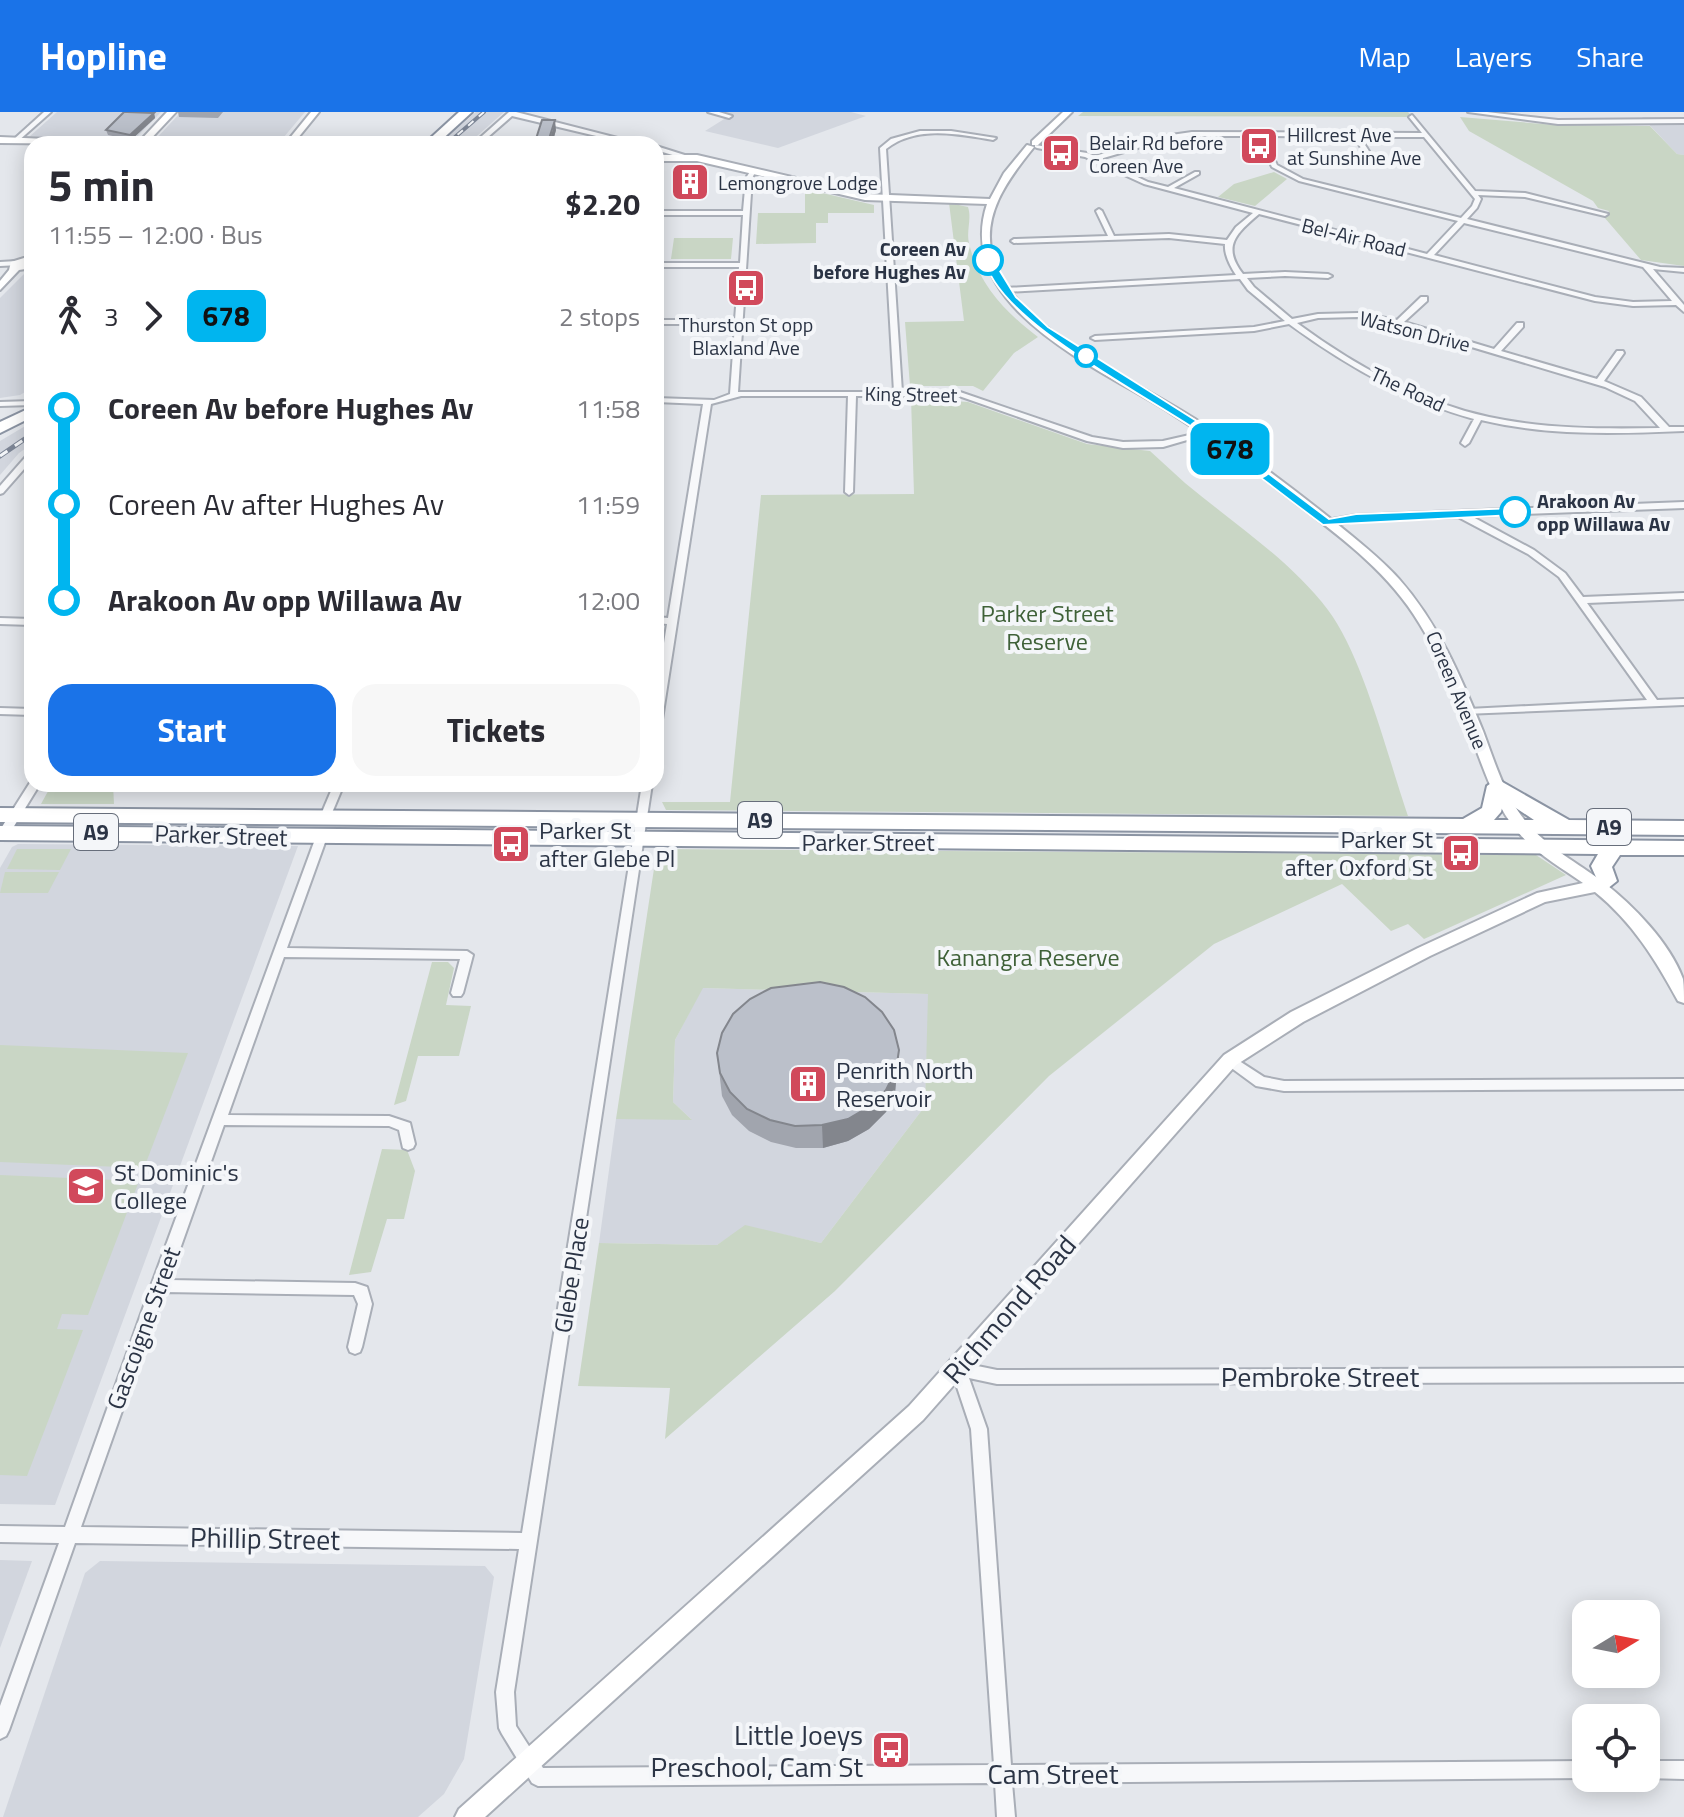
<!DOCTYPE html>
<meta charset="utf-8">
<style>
:root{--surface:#fff;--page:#f7f7f7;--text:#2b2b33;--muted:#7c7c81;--accent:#1a73e8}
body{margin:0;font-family:"Titillium Web",sans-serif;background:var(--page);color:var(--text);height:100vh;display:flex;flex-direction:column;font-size:30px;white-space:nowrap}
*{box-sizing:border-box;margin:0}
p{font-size:26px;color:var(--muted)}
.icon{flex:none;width:44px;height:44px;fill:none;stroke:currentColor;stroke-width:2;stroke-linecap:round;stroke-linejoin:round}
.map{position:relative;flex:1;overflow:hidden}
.drawer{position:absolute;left:24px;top:24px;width:640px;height:656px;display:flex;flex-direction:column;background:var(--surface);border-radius:24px;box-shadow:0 4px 20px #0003}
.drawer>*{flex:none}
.badge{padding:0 16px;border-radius:12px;font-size:28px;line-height:52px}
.needle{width:52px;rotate:80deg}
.tools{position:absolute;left:1572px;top:1488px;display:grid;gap:16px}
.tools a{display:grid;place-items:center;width:88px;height:88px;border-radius:16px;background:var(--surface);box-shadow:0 4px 20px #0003;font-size:40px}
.map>.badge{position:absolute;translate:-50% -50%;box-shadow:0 0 0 4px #fff}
.legs{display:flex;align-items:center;gap:12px;height:88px;padding:0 24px;font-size:26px}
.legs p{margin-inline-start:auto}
.overview{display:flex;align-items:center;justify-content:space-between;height:136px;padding:0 24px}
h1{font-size:44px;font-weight:700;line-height:60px}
.button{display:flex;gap:16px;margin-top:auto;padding:16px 24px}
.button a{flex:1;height:92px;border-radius:24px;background:var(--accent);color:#fff;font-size:32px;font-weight:700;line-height:92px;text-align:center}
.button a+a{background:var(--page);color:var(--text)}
ul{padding:0 24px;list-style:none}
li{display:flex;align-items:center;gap:28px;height:96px;font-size:30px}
li i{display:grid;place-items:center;width:12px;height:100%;margin:0 10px;background:currentColor}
li i::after{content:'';width:20px;height:20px;margin:-10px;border:6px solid;border-radius:50%;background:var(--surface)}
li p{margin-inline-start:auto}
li:first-child i{background:linear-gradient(#0000 50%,currentColor 0)}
li:last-child i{background:linear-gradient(currentColor 50%,#0000 0)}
header{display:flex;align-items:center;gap:48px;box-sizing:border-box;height:112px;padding:0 40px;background:var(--accent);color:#fff}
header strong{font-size:38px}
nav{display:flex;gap:44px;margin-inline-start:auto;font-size:28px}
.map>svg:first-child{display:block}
.built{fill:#d2d6de}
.green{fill:#c9d6c5}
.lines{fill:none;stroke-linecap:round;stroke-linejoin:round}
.street-casing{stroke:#a9aeb7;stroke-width:4}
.secondary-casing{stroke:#a9aeb7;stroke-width:4}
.highway-casing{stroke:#8b94a3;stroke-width:4}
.street{fill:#f7f8fa;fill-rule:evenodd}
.secondary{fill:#fff;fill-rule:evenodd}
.highway{fill:#fff;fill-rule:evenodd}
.rail-far1-casing{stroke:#7d8696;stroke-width:4}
.rail-casing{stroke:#7d8696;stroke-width:5}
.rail-far1{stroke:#f4f6f9;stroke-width:2;stroke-dasharray:7;stroke-linecap:butt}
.rail{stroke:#f4f6f9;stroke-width:3;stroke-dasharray:9;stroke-linecap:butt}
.wall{fill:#a1a5ae}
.shaded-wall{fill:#83868d}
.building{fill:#bbc0ca;stroke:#83868d;stroke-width:2}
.line-1{fill:#00b5ef;stroke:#fff;stroke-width:2}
.stop-1-dot{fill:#fff;stroke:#00b5ef;stroke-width:4}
.labels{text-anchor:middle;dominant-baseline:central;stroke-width:8;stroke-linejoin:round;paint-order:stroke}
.far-poi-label{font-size:20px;fill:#2b3445;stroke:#f4f6f9;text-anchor:start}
.far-street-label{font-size:20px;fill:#2b3445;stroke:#f4f6f9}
.far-stop-label{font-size:20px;font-weight:bold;fill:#2b3445;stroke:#f4f6f9;text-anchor:end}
.shield{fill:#f4f6f9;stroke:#676e7b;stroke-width:2}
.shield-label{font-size:22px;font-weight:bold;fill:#2b3445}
.park-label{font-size:24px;fill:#3f6138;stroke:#f4f6f9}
.poi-label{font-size:24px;fill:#2b3445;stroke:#f4f6f9;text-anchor:start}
.street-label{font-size:24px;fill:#2b3445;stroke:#f4f6f9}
.near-street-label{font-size:28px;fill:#2b3445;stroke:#f4f6f9}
.near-poi-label{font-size:28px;fill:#2b3445;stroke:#f4f6f9;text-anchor:end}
</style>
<header>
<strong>Hopline</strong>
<nav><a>Map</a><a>Layers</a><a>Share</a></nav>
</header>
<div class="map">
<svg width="1684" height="1705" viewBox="0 0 1684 1705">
<rect width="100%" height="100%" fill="#e4e7ec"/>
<g class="built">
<path d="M57,0h104l-28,29 -104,-4z"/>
<path d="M181,0h124l-27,32 -125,-2z"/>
<path d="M476,0h28l-36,32h-29z"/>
<path d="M719,0h132l15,4 -88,32 -73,-17 24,-15z"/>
<path d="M1642,5h42v38l-7,-1z"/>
<path d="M28,158h4v118l-12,7 -20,3v-100z"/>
<path d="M32,310v22l-13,9 -19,22v-34z"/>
<path d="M18,732l280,2 -243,659 -55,-1v-636l12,-21z"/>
<path d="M702,876l227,6 -4,112 -104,137 -75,-17 -29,19 -118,-2 17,-124h75l-18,-17 2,-62z"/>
<path d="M0,1448l32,1 -32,87z"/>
<path d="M100,1449l385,5 9,11 -30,182 -20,35 -26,23h-415l82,-244z"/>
</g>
<g class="green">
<path d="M1083,0h325l5,5 -335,-1z"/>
<path d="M1460,5l95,8 95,1 27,28 7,1v111l-43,-6 -37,-43 5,-6 -11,-3 -5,-7 -124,-70z"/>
<path d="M1274,60l13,7 -32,27 -37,-9 16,-13z"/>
<path d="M805,77l69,16v8h-46v10h-12v20l-60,1 2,-31h47z"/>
<path d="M949,91l19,4c4,12 -2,24 1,36 9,41 36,69 69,94l-24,16 -31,38 -10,-5h-63l-5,-64 59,-1z"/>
<path d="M674,126h59l-2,21h-60z"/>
<path d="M911,286l57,4 119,42 63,7 35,32c48,40 105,77 143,127 35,46 60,148 80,206l-742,-6 -4,-8h68l31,-307 153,-1z"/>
<path d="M52,672h61l1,20h-73z"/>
<path d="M17,737h54l-11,21 -53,-1z"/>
<path d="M657,737l879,6 30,20 -142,64 -16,-15 -17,7 -49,-47 -128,60 -165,132 -214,215 -170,148 5,-51 -92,-2 21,-143 118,2 28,-20 76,18 104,-137 3,-112 -225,-6 -28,52 -2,62 19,18 -76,-1z"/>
<path d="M5,760h54l-11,21h-48z"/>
<path d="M432,850h16l6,6 -8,37 25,1 -12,50h-41l-12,45 -12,4z"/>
<path d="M0,933l188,8 -44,115 -144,-6z"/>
<path d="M382,1037l25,1 8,21 -11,48h-17l-16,53 -22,3z"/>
<path d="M0,1063l139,6 -51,134 -26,-1 -5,15 26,1 -56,146 -27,-1z"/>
</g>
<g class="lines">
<defs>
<g id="street">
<path d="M44,0h7l-34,30h-4v-2z"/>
<path d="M509,0h7l125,32h-11l-118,-28 -32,28h-7z"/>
<path d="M708,0h11l13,4 -3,2z"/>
<path d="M1468,0h19l71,8 126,-1v4l-126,1z"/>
<path d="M1412,3l63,76 50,2 83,21 -3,2 -80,-19 -47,-2 3,4 -4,9 -10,11 193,48 24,1v4l-31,-3 31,36v7l-8,-7 -43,1 -38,-5 -336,-87c-22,19 -38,32 -16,60l42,-2 43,2 4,2 -4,2 -43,-2 -38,2 7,9 38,32 26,-5 40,-1 39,7 24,-23h6v4l-23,21 90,27 23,-26h6v4l-22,24 96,28 20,-28h6l1,2 -20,28 37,16 28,30h15v4c-68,3 -136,5 -203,-11l-12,23 -4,3 -4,-3 13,-24c-67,-18 -129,-54 -185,-95l-35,7 -159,9 -4,-2 4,-2 159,-9 31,-6 -37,-31 -8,-11 -235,13 -4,-2 4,-2 231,-13c-6,-9 -12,-21 -11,-31l-56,-6 -155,5 -3,-2 3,-2 94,-3 -12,-25 3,-2 3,2 12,25 55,-2 58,6 9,-13 17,-14 -109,-29 -59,-27 -48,-9 -2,-1v-2l52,8 8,3 69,-20 28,-4 230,1 -13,-16zM1192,24h65l15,31 27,14 159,40 -31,33 -253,-66 25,-14v-2h-4l-27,15 -20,-5 -48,-23 65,-19zM1263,24l91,1 13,20 2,1 3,-2 -12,-19h64l51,62 -3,7 -11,12 -158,-39 -26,-14zM1464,111l179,44 29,34 -39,1 -38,-5 -161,-42zM1358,205l40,8 207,62 30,14 25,27c-57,1 -115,1 -171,-11 -69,-15 -135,-52 -192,-94l21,-5z"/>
<path d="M920,19h31l45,7 -3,2c-35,-6 -77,-15 -107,9l16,243h58l132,45 31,5 40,-1 44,-10 4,2 -48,14 -40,1 -36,-7 -128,-45h-103l-3,96 -4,3 -4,-3 3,-96h-107l-30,8 -50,322 -5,3v-35l11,-70 -11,-1v-6l12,1 35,-214 -47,-2v-4l58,2 16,-6 5,-70h-79v-4h79l4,-53h-83v-4h84l3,-48h-87v-4h87l3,-33 5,-8 5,1 -4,7 -14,214h156l-14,-244 11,-9z"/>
<path d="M656,34l35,11 1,1 -3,2 -33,-10z"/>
<path d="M17,149l4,2 -1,2 -20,1v-4z"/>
<path d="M32,289v4l-32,1v-4z"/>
<path d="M32,340v8l-29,33 -3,1v-8l29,-33z"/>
<path d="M1684,390v6l-213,8 63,34 31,23 18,24 101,-4v6l-97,4 70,97 27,-1v6l-220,9v-4l4,-1 179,-9 -88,-123 -31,-23 -70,-37 -102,4 -29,5 -4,-3 4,-3 29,-5z"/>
<path d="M0,506l32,1v6l-32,-1z"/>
<path d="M0,596l32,1v6l-32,-1z"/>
<path d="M31,669l1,3h8l-32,52h-8v-6z"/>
<path d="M334,672h10l-15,36h-8l-1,-3z"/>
<path d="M642,672h10l-138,908 2,34 27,42 451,-3 -23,-336 -20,-60 2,-5 5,-2 39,8 687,-2v14l-687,2 -28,-6 18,51 24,336 575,-4v17h2l-576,5 3,34h-18l-2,-34 -457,3 -6,-3 -30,-49 -3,-6 -3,-36 23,-143 -444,-6 -66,187 -3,6 -6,3v-33l59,-163 -59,-1v-16l65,1 86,-241 166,-452 4,-1 6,4 -40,111 180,3 6,4 -10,38 -2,3h-8l-2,-3 9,-34 -176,-2 -56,158 161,1 21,7 5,21 -2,4 -5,2 -5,-2 -4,-18 -10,-4 -165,-1 -55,155 186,3 12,4 5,17 -10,43 -2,5 -5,2 -5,-2 -2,-5 10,-43 -4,-9 -190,-3 -83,235 441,6z"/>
<path d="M1230,943l34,22 20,4 400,-2v10l-400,2 -28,-5 -30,-22 -2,-4 2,-4z"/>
<path d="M1646,1649h38v18l-40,-1h2z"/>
</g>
<g id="secondary">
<path d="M167,0h9l-30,32h-9z"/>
<path d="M311,0h8l-26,32h-8z"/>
<path d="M1063,0h9l-34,33h-6v-4z"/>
<path d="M0,25l95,4 4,3 -99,-1z"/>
<path d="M1027,33l7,2c-26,32 -55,70 -40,114 22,69 143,120 201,158 48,32 95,67 141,104 21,17 44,35 63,56 39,44 62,98 84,152 12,32 22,66 44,92 21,25 51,40 76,59 30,23 67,61 80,97 1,7 1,17 1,24l-6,-2c-23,-42 -45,-78 -83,-109l-50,10 -115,54 -127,66 -67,43 -313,355 -438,397h-30l4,-8 450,-403 315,-351 67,-43 127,-64 119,-55 46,-10c-23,-16 -48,-30 -66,-52 -21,-25 -31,-56 -43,-87 -16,-41 -31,-83 -55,-121 -31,-52 -82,-89 -130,-125 -39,-31 -80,-61 -123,-88 -69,-43 -213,-103 -179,-206l-122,-4 -168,-39h-41v-6h41l168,39 125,5 14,-26z"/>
<path d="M24,146l8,4v6l-13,2 -19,20v-9l9,-11 2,-8z"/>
</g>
<g id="highway">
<path d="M459,0h13l-35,32h-13z"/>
<path d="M32,295v10l-32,16v-11z"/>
<path d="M1497,667l72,41 115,1v14l-1684,-13v-14l1463,11 19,-11 5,-22zM1504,688l30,20h-40l7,-8z"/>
<path d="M0,714l1684,15v14h-64l-8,12 5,14 -10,8 -7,-3 -9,-20 7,-12 -1598,-14z"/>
</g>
</defs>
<use href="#street" class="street-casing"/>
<use href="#secondary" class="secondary-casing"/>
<use href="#highway" class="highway-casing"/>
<use href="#street" class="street"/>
<use href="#secondary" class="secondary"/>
<use href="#highway" class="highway"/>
<defs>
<path id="rail-far1" d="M447,32l37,-32"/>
<path id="rail" d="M0,344l32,-22"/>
</defs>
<use href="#rail-far1" class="rail-far1-casing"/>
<use href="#rail" class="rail-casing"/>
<use href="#rail-far1" class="rail-far1"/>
<use href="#rail" class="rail"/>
</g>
<g class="wall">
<path d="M178,0h45l-5,6 -39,-1z"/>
<path d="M154,1l1,5 -24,22 -23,-5 -2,-5z"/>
<path d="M556,18l-4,14h-17v-2z"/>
<path d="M899,938l-4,43 -9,19 -17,17 -21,12 -25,7h-27l-25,-6 -22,-11 -17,-16 -10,-19 -5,-43z"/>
</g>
<g class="shaded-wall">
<path d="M154,1l1,5 -24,22 -1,-5z"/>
<path d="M555,8l1,10 -4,14h-3z"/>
<path d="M899,938l-4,43 -9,19 -17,17 -21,12 -25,7 -1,-23z"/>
</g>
<g class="building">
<path d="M124,0h3l27,1 -24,22 -24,-5z"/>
<path d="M542,8h13l-7,22h-13z"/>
<path d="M820,870l24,5 21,10 17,15 12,18 5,20 -3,20 -10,20 -16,16 -22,13 -26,6 -27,1 -25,-6 -23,-11 -17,-17 -10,-19 -3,-20 5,-20 11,-19 17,-15 21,-11z"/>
</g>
<path class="line-1" d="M985,146h7l24,39 32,30 163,103 118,89 27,-5 159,-6 6,4 -6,3 -192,10c-39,-29 -78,-60 -118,-89 -50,-36 -213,-117 -220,-178z"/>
<defs>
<symbol id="bus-square" viewBox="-11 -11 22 22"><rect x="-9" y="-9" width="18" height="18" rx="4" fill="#d1495b" stroke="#f4f6f9"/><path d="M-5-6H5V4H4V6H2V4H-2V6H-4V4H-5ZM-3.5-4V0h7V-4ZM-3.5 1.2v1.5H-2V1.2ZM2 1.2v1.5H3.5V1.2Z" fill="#fff"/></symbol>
<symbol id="building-square" viewBox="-11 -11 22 22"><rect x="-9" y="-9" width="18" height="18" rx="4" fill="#d1495b" stroke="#f4f6f9"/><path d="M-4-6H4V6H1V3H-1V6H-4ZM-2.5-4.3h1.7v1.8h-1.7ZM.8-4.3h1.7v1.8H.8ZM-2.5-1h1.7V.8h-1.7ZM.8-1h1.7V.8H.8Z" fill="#fff"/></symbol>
<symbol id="school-square" viewBox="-11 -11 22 22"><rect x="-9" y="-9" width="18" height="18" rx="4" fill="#d1495b" stroke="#f4f6f9"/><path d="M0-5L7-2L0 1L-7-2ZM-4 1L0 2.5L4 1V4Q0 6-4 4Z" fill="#fff"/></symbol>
</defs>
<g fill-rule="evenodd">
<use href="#bus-square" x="1237" y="12" width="44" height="44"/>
<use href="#bus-square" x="1039" y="19" width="44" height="44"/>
<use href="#building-square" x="668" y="48" width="44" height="44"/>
<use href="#bus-square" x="724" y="154" width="44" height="44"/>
<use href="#bus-square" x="489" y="710" width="44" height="44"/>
<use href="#bus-square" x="1439" y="719" width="44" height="44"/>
<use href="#building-square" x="786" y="950" width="44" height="44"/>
<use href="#school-square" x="64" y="1052" width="44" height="44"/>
<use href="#bus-square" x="869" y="1616" width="44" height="44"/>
</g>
<g class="stop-1-dot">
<circle cx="988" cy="148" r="14"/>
<circle cx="1086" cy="244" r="10"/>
<circle cx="1515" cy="400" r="14"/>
</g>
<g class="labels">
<g class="far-poi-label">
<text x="1287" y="22">Hillcrest Ave<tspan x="1287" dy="23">at Sunshine Ave</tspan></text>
<text x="1089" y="30">Belair Rd before<tspan x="1089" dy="23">Coreen Ave</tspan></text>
<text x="718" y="70">Lemongrove Lodge</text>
<text x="746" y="212" text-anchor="middle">Thurston St opp<tspan x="746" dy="23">Blaxland Ave</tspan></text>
</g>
<g class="far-street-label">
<text transform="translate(1354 125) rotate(14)">Bel-Air Road</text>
<text transform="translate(1415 219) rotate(14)">Watson Drive</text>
<text transform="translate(1408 277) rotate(25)">The Road</text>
<text transform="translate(911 282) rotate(1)">King Street</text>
<text transform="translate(1457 578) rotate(67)">Coreen Avenue</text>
</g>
<g class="far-stop-label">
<text x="966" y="136">Coreen Av<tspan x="966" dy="23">before Hughes Av</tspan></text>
<text x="1537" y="388" text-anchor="start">Arakoon Av<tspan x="1537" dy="23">opp Willawa Av</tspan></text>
</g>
<g class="shield">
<rect x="738" y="690" width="44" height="36" rx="6"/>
<rect x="1587" y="697" width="44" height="36" rx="6"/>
<rect x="74" y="702" width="44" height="36" rx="6"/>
</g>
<g class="shield-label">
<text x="760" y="708">A9</text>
<text x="1609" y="715">A9</text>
<text x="96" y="720">A9</text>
</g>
<g class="park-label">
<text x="1047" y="501">Parker Street<tspan x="1047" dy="28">Reserve</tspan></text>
<text x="1028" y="845">Kanangra Reserve</text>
</g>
<g class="poi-label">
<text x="539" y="718">Parker St<tspan x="539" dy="28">after Glebe Pl</tspan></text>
<text x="1433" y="727" text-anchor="end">Parker St<tspan x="1433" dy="28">after Oxford St</tspan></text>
<text x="836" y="958">Penrith North<tspan x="836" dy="28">Reservoir</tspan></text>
<text x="114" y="1060">St Dominic's<tspan x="114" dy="28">College</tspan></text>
</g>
<g class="street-label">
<text transform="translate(221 723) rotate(2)">Parker Street</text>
<text x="868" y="730">Parker Street</text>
<text transform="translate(571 1163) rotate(-81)">Glebe Place</text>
<text transform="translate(143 1216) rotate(-70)">Gascoigne Street</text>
</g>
<g class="near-street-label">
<text transform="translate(1009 1197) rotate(-49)">Richmond Road</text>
<text x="1320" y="1264">Pembroke Street</text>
<text transform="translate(265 1426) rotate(1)">Phillip Street</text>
<text x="1053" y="1661">Cam Street</text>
</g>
<g class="near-poi-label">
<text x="863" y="1622">Little Joeys<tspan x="863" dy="32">Preschool, Cam St</tspan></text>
</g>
</g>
</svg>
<div class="tools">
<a><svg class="needle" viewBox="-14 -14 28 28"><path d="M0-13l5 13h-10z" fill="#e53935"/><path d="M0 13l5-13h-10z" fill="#7c7c81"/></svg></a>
<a><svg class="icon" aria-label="locate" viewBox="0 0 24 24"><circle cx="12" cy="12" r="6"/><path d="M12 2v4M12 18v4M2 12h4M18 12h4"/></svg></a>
</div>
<b class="badge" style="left:1230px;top:337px;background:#00b5ef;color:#111">678</b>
<section class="drawer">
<div class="overview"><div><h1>5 min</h1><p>11:55 – 12:00 · Bus</p></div><b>$2.20</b></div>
<div class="legs"><svg class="icon" aria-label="walk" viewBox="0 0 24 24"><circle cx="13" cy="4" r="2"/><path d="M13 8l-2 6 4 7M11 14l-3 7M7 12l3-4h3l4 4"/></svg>3<svg class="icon" aria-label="forward" viewBox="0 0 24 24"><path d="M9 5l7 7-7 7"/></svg><b class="badge" style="background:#00b5ef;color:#111">678</b><p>2 stops</p></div>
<ul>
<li><i style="color:#00b5ef"></i><b>Coreen Av before Hughes Av</b><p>11:58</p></li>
<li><i style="color:#00b5ef"></i><span>Coreen Av after Hughes Av</span><p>11:59</p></li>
<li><i style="color:#00b5ef"></i><b>Arakoon Av opp Willawa Av</b><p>12:00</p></li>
</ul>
<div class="button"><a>Start</a><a>Tickets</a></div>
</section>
</div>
